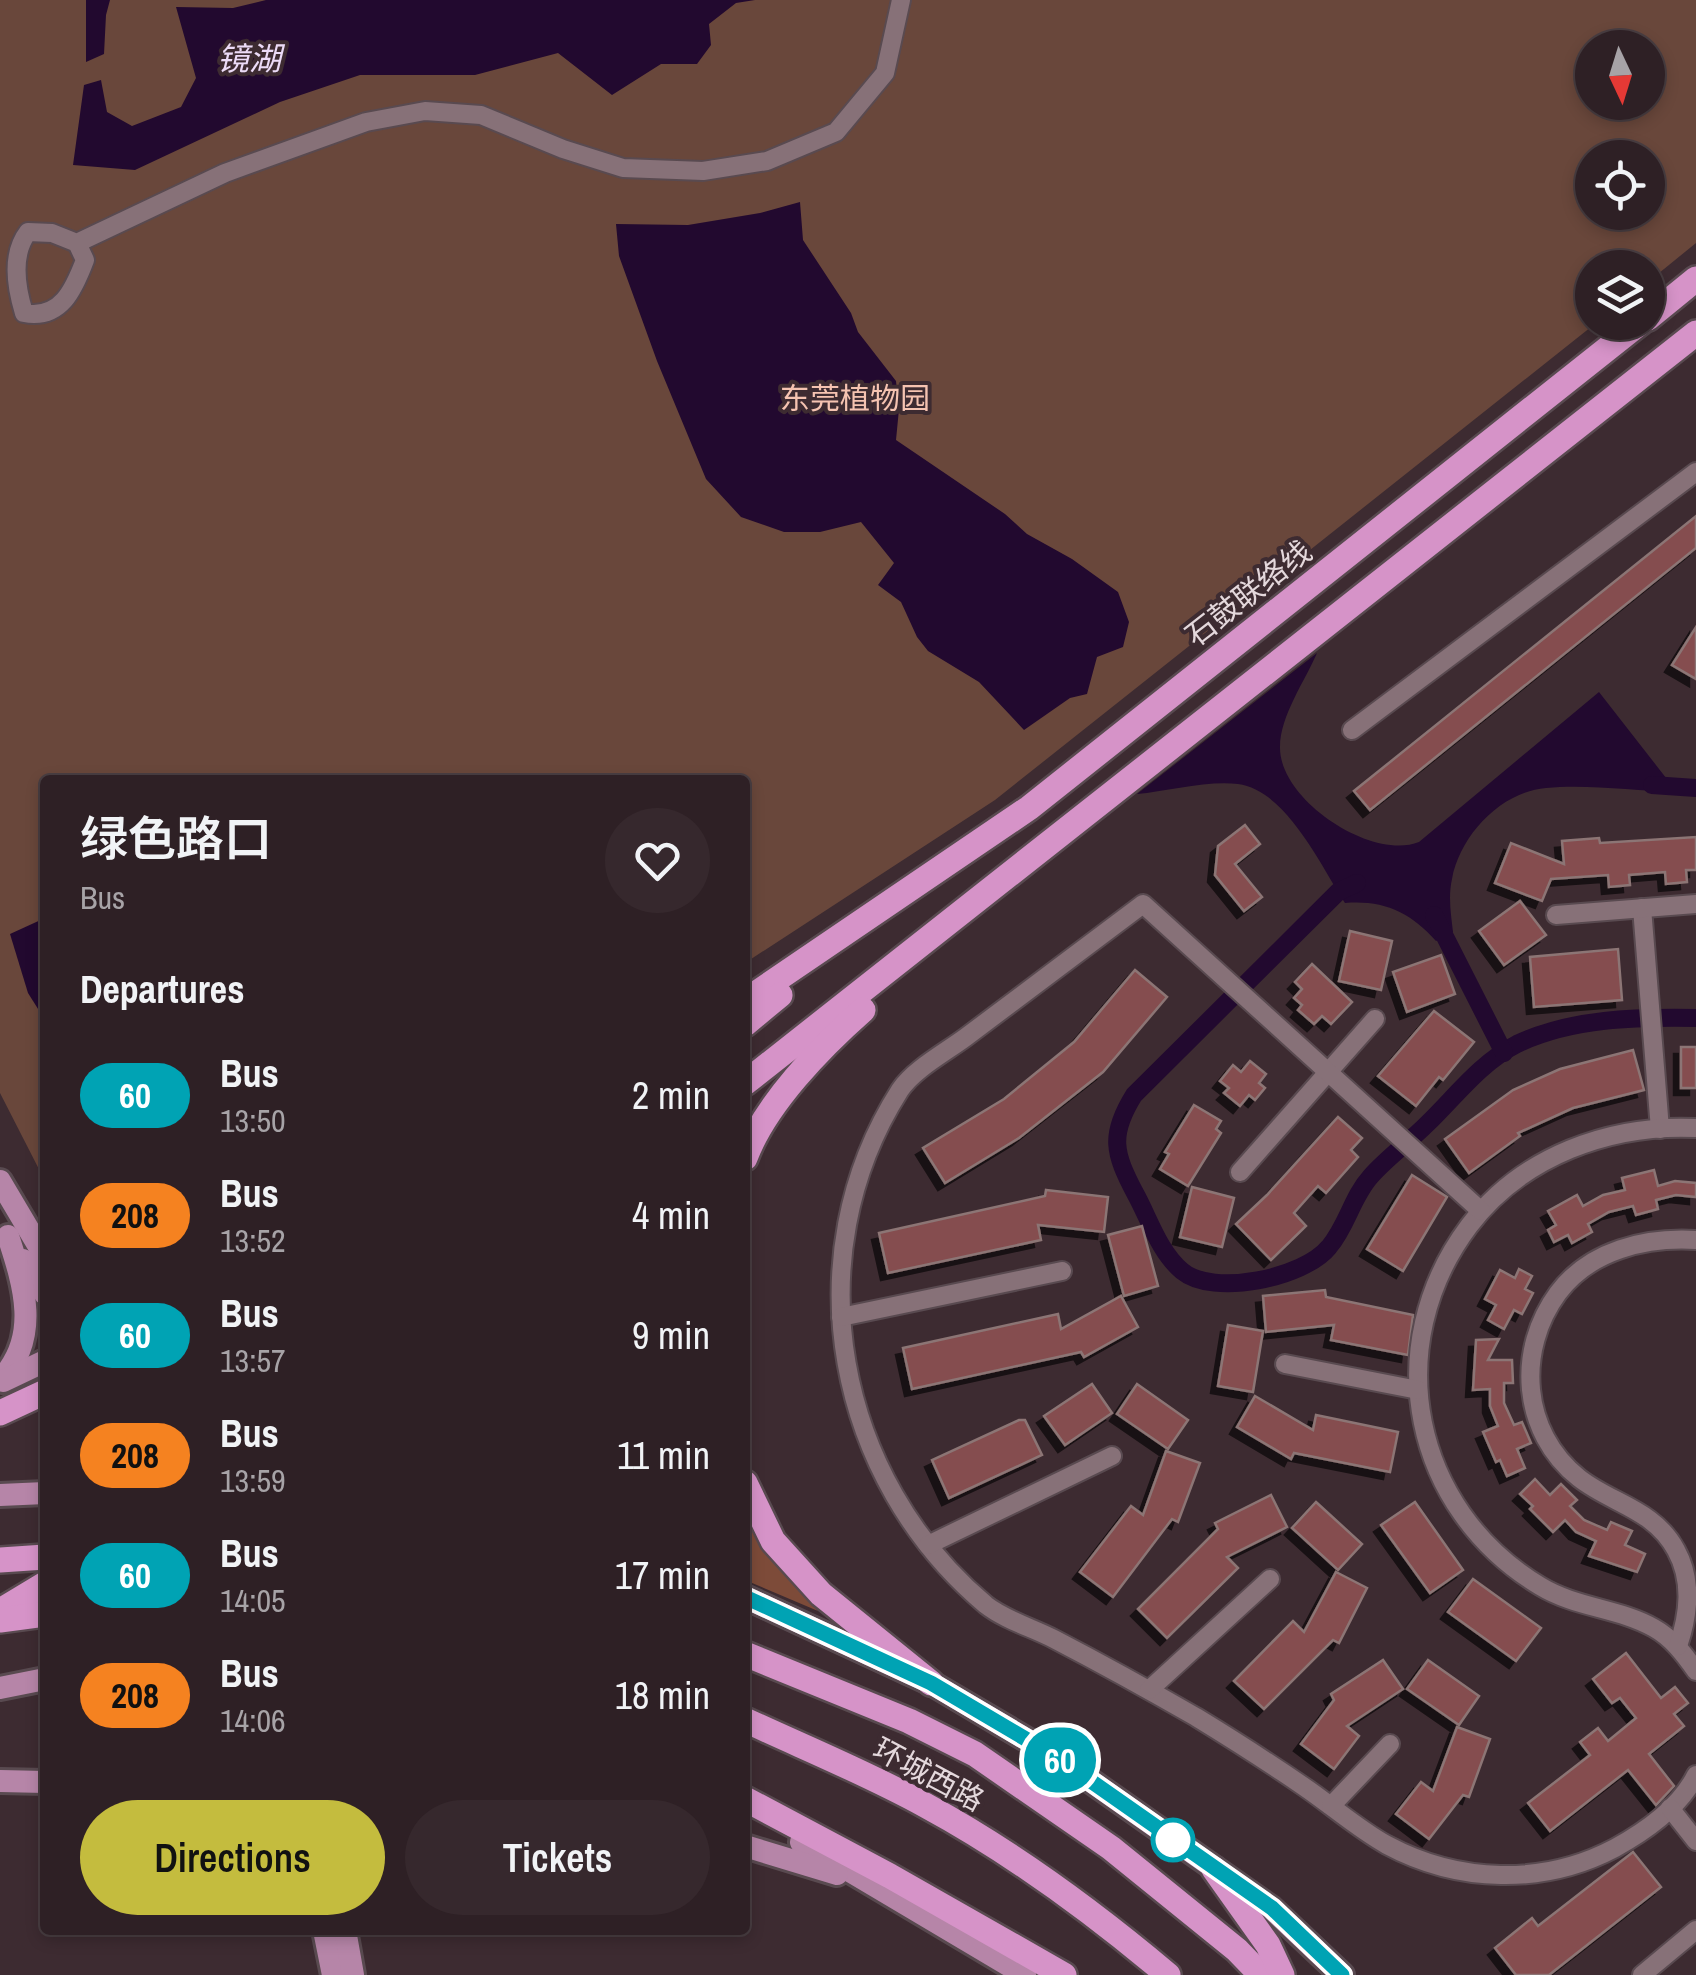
<!DOCTYPE html>
<meta charset="utf-8">
<style>
:root{--surface:#2e2025;--page:#36282d;--text:#f1f3f6;--muted:#a7a3a7;--line:#493e42;--accent:#c4bc3e}
body{margin:0;font-family:"Archivo Narrow","Noto Sans SC",sans-serif;background:var(--page);color:var(--text);height:100vh;display:flex;flex-direction:column;font-size:38px;white-space:nowrap}
*{box-sizing:border-box;margin:0}
p{font-size:32px;color:var(--muted)}
.icon{flex:none;width:55px;height:55px;fill:none;stroke:currentColor;stroke-width:2;stroke-linecap:round;stroke-linejoin:round}
.map{position:relative;flex:1;overflow:hidden}
.sheet{position:absolute;left:40px;top:775px;width:710px;height:1160px;display:flex;flex-direction:column;background:var(--surface);border-radius:10px;box-shadow:0 5px 15px #0003,0 0 0 2px var(--line)}
.sheet>*{flex:none}
.badge{padding:0 20px;border-radius:32px;font-size:35px;line-height:65px}
.needle{width:65px;rotate:176deg}
.fabs{position:absolute;left:1575px;top:30px;display:grid;gap:20px}
.fabs a{display:grid;place-items:center;width:90px;height:90px;border-radius:50%;background:var(--surface);box-shadow:0 5px 15px #0003,0 0 0 2px var(--line);font-size:50px}
.map>.badge{position:absolute;translate:-50% -50%;box-shadow:0 0 0 5px #fff}
h2{padding:0 40px;font-size:38px;line-height:90px}
.round{display:grid;place-items:center;flex:none;width:105px;height:105px;border-radius:52px;background:var(--page)}
.summary{display:flex;align-items:center;justify-content:space-between;height:170px;padding:0 40px}
h1{font-size:48px;font-weight:600;line-height:75px}
.action{display:flex;gap:20px;margin-top:auto;padding:20px 40px}
.action a{flex:1;height:115px;border-radius:60px;background:var(--accent);color:#111;font-size:40px;font-weight:600;line-height:115px;text-align:center}
.action a+a{background:var(--page);color:var(--text)}
ul{padding:0;list-style:none}
li{display:flex;align-items:center;gap:30px;height:120px;padding:0 40px}
li div{flex:1}
li b{display:block;font-size:38px}
li em{font-style:normal}
li .badge{min-width:110px;font-weight:700;text-align:center}
.map>svg:first-child{display:block}
.green{fill:#69473b;fill-rule:evenodd}
.forest{fill:#7d4b39}
.water{fill:#22092f}
.lines{fill:none;stroke-linecap:round;stroke-linejoin:round}
.canal{stroke:#22092f;stroke-width:18}
.building{fill:#854d4f;stroke:#8c7574;stroke-width:2.5;filter:url(#shadow)}
.minor-casing{stroke:#594a50;stroke-width:22}
.major-casing{stroke:#594a50;stroke-width:28}
.highway-casing{stroke:#594a50;stroke-width:30}
.minor{stroke:#877178;stroke-width:18}
.major{stroke:#b685a8;stroke-width:22}
.highway{stroke:#d693c8;stroke-width:25}
.line-casing{stroke:#fff;stroke-width:22}
.line{stroke:#00a3b4;stroke-width:15}
.stop-dot{fill:#fff;stroke:#00a3b4;stroke-width:5}
.labels{text-anchor:middle;dominant-baseline:central;stroke-width:8;stroke-linejoin:round;paint-order:stroke}
.park-label{font-size:30px;fill:#f5c3b1;stroke:#3d2b31}
.street-label{font-size:30px;fill:#e4d8dc;stroke:#3d2b31}
.water-label{font-size:32px;font-style:italic;fill:#ecdbf7;stroke:#3d2b31}
</style>
<div class="map">
<svg width="1696" height="1975" viewBox="0 0 1696 1975">
<defs>
<filter id="shadow"><feDropShadow dx="-7" dy="7" stdDeviation="0" flood-color="#0009"/></filter>
</defs>
<rect width="100%" height="100%" fill="#3d2b31"/>
<path class="green" d="M0,0h1696v243l-48,39v-14h-56v54l4,1 -601,477 -250,163v-183h-700v401l-45,-88zM1592,48h56v54h-56zM1592,158h56v54h-56z"/>
<path class="forest" d="M745,1517l22,38 51,56 -73,-31z"/>
<g class="water">
<path d="M86,0h24l-4,15 -2,39 -18,8z"/>
<path d="M266,0h489l-19,3 -27,21 2,21 -14,19h-36l-49,31 -54,-42 -83,22h-115l-80,27 -145,68 -62,-5 11,-80 17,-5 6,32 25,14 49,-19 15,-29 -20,-71 57,1z"/>
<path d="M800,202l3,38 48,73 7,19 38,49 3,28 -3,31 109,74 22,20 45,25 46,33 11,30 -6,25 -26,10 -10,37 -17,4 -46,32 -45,-48 -51,-31 -11,-14 -16,-35 -23,-17 16,-22 -33,-41 -41,10h-36l-43,-15 -35,-38 -49,-118 -38,-105 -3,-32 72,1 72,-12z"/>
<path d="M1317,653c-12,28 -37,63 -37,94 -1,53 92,114 139,95l180,-150 78,100c-43,-1 -89,-8 -131,-4 -46,4 -86,48 -94,91 -4,18 -1,36 1,53l-17,9c-26,-29 -52,-41 -91,-38 -24,-37 -59,-113 -107,-119 -28,-4 -71,7 -101,10z"/>
<path d="M45,918v102l-17,-27 -18,-59z"/>
</g>
<g class="lines">
<g class="canal">
<path d="M1652,785l44,3"/>
<path d="M1357,883l-19,9 -204,203c-25,40 -20,58 1,98 14,25 24,59 47,78 31,26 122,7 147,-24 18,-21 23,-50 42,-71 17,-19 38,-34 56,-52 29,-28 53,-61 90,-80 55,-26 119,-27 179,-26"/>
<path d="M1434,915l70,138"/>
</g>
</g>
<g class="building">
<path d="M1696,516v32l-326,262 -16,-19z"/>
<path d="M1696,627v52l-24,-14z"/>
<path d="M1245,825l15,19 -25,20 27,33 -18,14 -29,-36 3,-29z"/>
<path d="M1696,837v33h-10l1,12 -21,2 -1,-12 -36,3 1,10 -21,2 -1,-12 -57,4 -9,22 -47,-18 16,-40 53,21 -2,-23 37,-3 1,5z"/>
<path d="M1520,901l26,34 -42,30 -25,-34z"/>
<path d="M1350,931l42,10 -11,49 -42,-9z"/>
<path d="M1618,949l4,51 -88,7 -4,-50z"/>
<path d="M1441,955l14,39 -48,18 -14,-40z"/>
<path d="M1312,964l40,38 -21,22 -9,-8 -8,8 -16,-14 4,-5 -8,-7 8,-9 -7,-7z"/>
<path d="M1135,970l32,27 -64,75 -84,66 -74,45 -22,-35 81,-49 70,-57z"/>
<path d="M1434,1011l40,31 -31,38 -4,-3 -23,29 -38,-30z"/>
<rect x="1681" y="1047" width="15" height="41"/>
<path d="M1633,1050l11,40 -71,18 -55,25 2,3 -51,37 -24,-34 68,-49 47,-21z"/>
<path d="M1250,1061l16,13 -7,9 6,5 -10,12 -6,-5 -9,11 -16,-13 5,-5 -9,-7 13,-16 8,7z"/>
<path d="M1194,1105l27,16 -5,8 5,4 -33,53 -28,-17 9,-15 -4,-2z"/>
<path d="M1338,1117l24,21 -11,12 7,7 -32,36 -8,-7 -24,27 12,13 -35,34 -35,-36 31,-29z"/>
<path d="M1654,1170l4,16 17,-5 21,2v14l-20,-2 -20,5 2,9 -22,6 -3,-9 -24,6 -21,12 4,8 -20,11 -4,-8 -14,7 -6,-12 8,-5 -8,-14 29,-16 6,11 20,-11 22,-5 -3,-12z"/>
<path d="M1412,1175l35,22 -44,74 -36,-22z"/>
<path d="M1192,1187l42,11 -12,49 -42,-10z"/>
<path d="M1046,1190l62,7 -4,35 -66,-7 3,15 -153,33 -9,-40 166,-37z"/>
<path d="M1142,1226l16,60 -34,10 -16,-61z"/>
<path d="M1519,1269l13,7 -7,13 8,4 -11,21 -8,-4 -10,19 -16,-9 8,-15 -11,-6 15,-29 15,8z"/>
<path d="M1325,1290l1,7 87,18 -5,40 -77,-15 3,-15 -68,7 -3,-36z"/>
<path d="M1121,1296l17,31 -54,30 -3,-5 -169,37 -9,-41 155,-34 3,15z"/>
<path d="M1228,1325l35,6 -10,61 -35,-6z"/>
<path d="M1499,1339l-11,21h24l1,23h-9v20l10,22 8,-3 9,21 -14,6 8,19 -18,8 -7,-16 -4,2 -13,-30 15,-6 -8,-20v-17l-17,1 3,-50z"/>
<path d="M1092,1384l20,29 -47,32 -21,-29z"/>
<path d="M1137,1384l51,36 -20,29 -51,-35z"/>
<path d="M1255,1396l58,34 3,-15 82,17 -8,40 -96,-19 -3,6 -54,-32z"/>
<path d="M1019,1420h6l17,35 -93,43 -17,-38z"/>
<path d="M1166,1451l34,12 -22,59 -6,-3 -59,78 -33,-25 51,-66 12,9z"/>
<path d="M1535,1479l15,16 11,-11 16,16 -7,6 14,14 23,10 4,-8 21,9 -7,14 20,9 -8,18 -48,-16 7,-15 -20,-9 -11,-12 -12,12 -23,-23 3,-3 -13,-12z"/>
<path d="M1271,1495l16,32 -60,30 11,11 -71,70 -29,-29 80,-80 -3,-6z"/>
<path d="M1316,1502l46,42 -24,26 -46,-42z"/>
<path d="M1415,1502l48,68 -33,23 -49,-68z"/>
<path d="M1336,1572l31,16 -28,55 -6,-3 -69,69 -30,-28 59,-60 11,11z"/>
<path d="M1473,1579l68,49 -25,33 -68,-49z"/>
<path d="M1626,1653l35,45 14,-11 13,16 -14,11 10,12 -35,28 25,32 -18,19 -28,-35 -78,61 -22,-28 62,-48 -10,-13 18,-14 10,13 28,-23 -16,-20 -8,5 -19,-24z"/>
<path d="M1383,1660l20,29 -56,37 12,10 -25,33 -33,-25 33,-44 -3,-6z"/>
<path d="M1428,1660l51,36 -20,29 -52,-36z"/>
<path d="M1457,1727l33,12 -21,58 -6,-2 -34,44 -33,-25 25,-32 12,9z"/>
<path d="M1633,1852l28,35 -112,88h-33l-21,-27 37,-30 6,8z"/>
</g>
<g class="lines">
<defs>
<g id="minor">
<path d="M77,243l8,17c-11,29 -24,60 -61,53 -8,-26 -13,-59 4,-81l24,1 25,10 148,-70 141,-51 59,-11 56,4 82,34 60,19 80,3 64,-10 69,-29 49,-59 16,-73"/>
<path d="M1352,730l344,-258"/>
<path d="M1642,908l18,221"/>
<path d="M1556,915l140,-11"/>
<path d="M1696,1128c-86,-4 -174,28 -227,98 -90,120 -57,283 71,360 36,22 79,22 114,42 18,10 30,26 42,43"/>
<path d="M1240,1172l135,-153"/>
<path d="M1481,1211l-338,-307c-59,44 -118,89 -177,133 -20,15 -52,32 -66,53 -107,168 -64,389 86,515 19,15 47,23 68,34 48,25 95,51 142,78 36,22 72,45 107,69 28,19 55,43 84,59 71,38 156,41 228,3 31,-17 65,-41 81,-73"/>
<path d="M841,1317l221,-46"/>
<path d="M1285,1364l133,26"/>
<path d="M928,1545l184,-89"/>
<path d="M1678,1646c11,-32 15,-65 -2,-96 -22,-41 -64,-46 -97,-72 -58,-46 -63,-128 -21,-185 32,-43 88,-56 138,-53"/>
<path d="M1149,1690l121,-111"/>
<path d="M1331,1806l59,-62"/>
<path d="M1670,1808l26,33"/>
<path d="M1642,1975l54,-45"/>
</g>
<g id="major">
<path d="M0,1181l45,76"/>
<path d="M23,1260l22,34"/>
<path d="M0,1380c41,-42 24,-95 8,-144"/>
<path d="M3,1381l42,-20"/>
<path d="M0,1495l45,-2"/>
<path d="M745,1597l186,86 127,75 213,150 71,67"/>
<path d="M0,1688l45,-9"/>
<path d="M0,1781l45,1"/>
<path d="M801,1842l224,133"/>
<path d="M745,1846l92,28"/>
<path d="M324,1930l9,45"/>
<path d="M345,1930l8,45"/>
</g>
<g id="highway">
<path d="M1648,318l48,-39"/>
<path d="M745,1001l284,-193 612,-486"/>
<path d="M745,1024l35,-29"/>
<path d="M745,1083l951,-750"/>
<path d="M745,1158c20,-54 76,-111 118,-148"/>
<path d="M0,1413l45,-21"/>
<path d="M745,1483l28,58 48,53 110,89"/>
<path d="M0,1560l45,-3"/>
<path d="M0,1611l45,-27"/>
<path d="M0,1620l45,-6"/>
<path d="M745,1654l164,67 66,33 136,94 126,102 24,25"/>
<path d="M745,1720c60,28 122,53 180,85 87,47 167,106 243,170"/>
<path d="M745,1799l145,77 174,99"/>
<path d="M1214,1869l54,76 14,30"/>
</g>
</defs>
<use href="#minor" class="minor-casing"/>
<use href="#major" class="major-casing"/>
<use href="#highway" class="highway-casing"/>
<use href="#minor" class="minor"/>
<use href="#major" class="major"/>
<use href="#highway" class="highway"/>
</g>
<g class="lines">
<defs>
<path id="line" d="M745,1597l186,86 127,75 214,150 70,67"/>
</defs>
<use href="#line" class="line-casing"/>
<use href="#line" class="line"/>
</g>
<circle class="stop-dot" cx="1173" cy="1840" r="20"/>
<g class="labels">
<g class="park-label">
<text x="855" y="398">东莞植物园</text>
</g>
<g class="street-label">
<text transform="translate(1248 593) rotate(-38)">石鼓联络线</text>
<text transform="translate(929 1774) rotate(28)">环城西路</text>
</g>
<g class="water-label">
<text x="249" y="58">镜湖</text>
</g>
</g>
</svg>
<div class="fabs">
<a><svg class="needle" viewBox="-14 -14 28 28"><path d="M0-13l5 13h-10z" fill="#e53935"/><path d="M0 13l5-13h-10z" fill="#a7a3a7"/></svg></a>
<a><svg class="icon" aria-label="locate" viewBox="0 0 24 24"><circle cx="12" cy="12" r="6"/><path d="M12 2v4M12 18v4M2 12h4M18 12h4"/></svg></a>
<a><svg class="icon" aria-label="layers" viewBox="0 0 24 24"><path d="M12 4l9 5-9 5-9-5zM3 14l9 5 9-5"/></svg></a>
</div>
<b class="badge" style="left:1060px;top:1760px;background:#00a3b4;color:#fff">60</b>
<section class="sheet">
<div class="summary"><div><h1>绿色路口</h1><p>Bus</p></div><a class="round"><svg class="icon" aria-label="heart" viewBox="0 0 24 24"><path d="M12 20l-8-8c-3-5 5-10 8-4 3-6 11-1 8 4z"/></svg></a></div>
<h2>Departures</h2>
<ul>
<li><span class="badge" style="background:#00a3b4;color:#fff">60</span><div><b>Bus</b><p>13:50</p></div><em>2 min</em></li>
<li><span class="badge" style="background:#f58220;color:#111">208</span><div><b>Bus</b><p>13:52</p></div><em>4 min</em></li>
<li><span class="badge" style="background:#00a3b4;color:#fff">60</span><div><b>Bus</b><p>13:57</p></div><em>9 min</em></li>
<li><span class="badge" style="background:#f58220;color:#111">208</span><div><b>Bus</b><p>13:59</p></div><em>11 min</em></li>
<li><span class="badge" style="background:#00a3b4;color:#fff">60</span><div><b>Bus</b><p>14:05</p></div><em>17 min</em></li>
<li><span class="badge" style="background:#f58220;color:#111">208</span><div><b>Bus</b><p>14:06</p></div><em>18 min</em></li>
</ul>
<div class="action"><a>Directions</a><a>Tickets</a></div>
</section>
</div>
